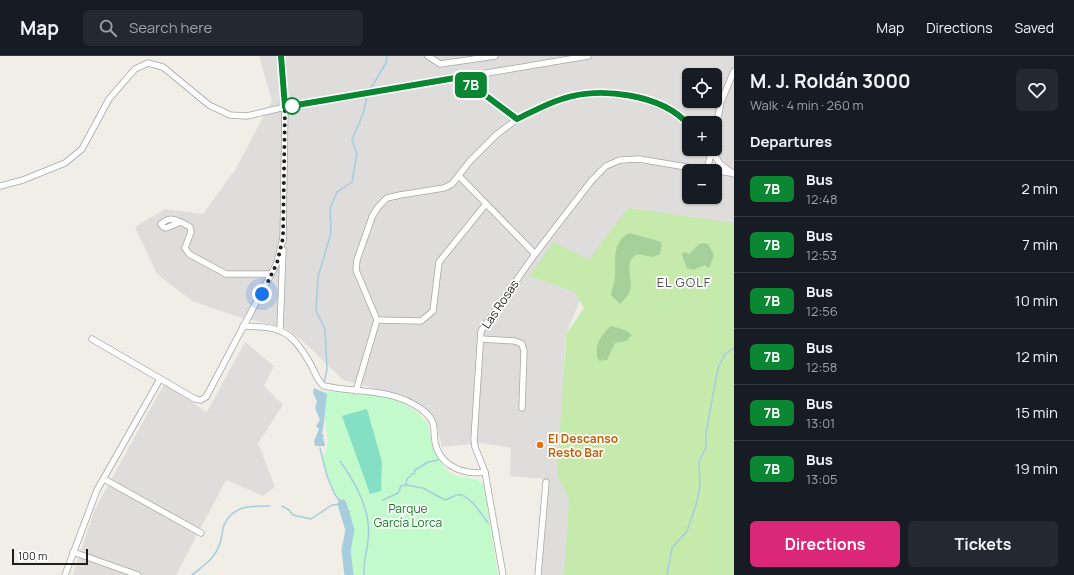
<!DOCTYPE html>
<meta charset="utf-8">
<style>
:root{--surface:#171b24;--page:#242831;--text:#f1f3f6;--muted:#9ea1a6;--line:#363941;--accent:#db2777}
body{margin:0;font-family:Manrope,sans-serif;background:var(--page);color:var(--text);height:100vh;display:flex;flex-direction:column;font-size:15px;white-space:nowrap}
*{box-sizing:border-box;margin:0}
p{font-size:13px;color:var(--muted)}
.icon{flex:none;width:22px;height:22px;fill:none;stroke:currentColor;stroke-width:2;stroke-linecap:round;stroke-linejoin:round}
.map{position:relative;flex:1;overflow:hidden}
.side{display:flex;flex-direction:column;background:var(--surface);width:340px}
.side>*{flex:none}
.badge{padding:0 8px;border-radius:6px;font-size:14px;line-height:26px}
.buttons{position:absolute;left:682px;top:12px;display:grid;gap:8px}
.buttons a{display:grid;place-items:center;width:40px;height:40px;border-radius:6px;background:var(--surface);box-shadow:0 1px 3px #0004;font-size:20px}
.scale{position:absolute;left:12px;bottom:10px;width:76px;box-sizing:border-box;padding-left:4px;border:2px solid #1f1f1f;border-top:0;font-size:11px;line-height:14px;white-space:nowrap;color:#1f1f1f;-webkit-text-stroke:3px #fff;paint-order:stroke}
.you{position:absolute;width:20px;height:20px;margin:-10px;border:3px solid #fff;border-radius:50%;background:#1a73e8;box-shadow:0 0 0 6px #1a73e833}
.map>.badge{position:absolute;translate:-50% -50%;box-shadow:0 0 0 2px #fff}
h2{padding:0 16px;font-size:15px;line-height:36px}
.round{display:grid;place-items:center;flex:none;width:42px;height:42px;border-radius:6px;background:var(--page)}
.overview{display:flex;align-items:center;justify-content:space-between;height:68px;padding:0 16px}
h1{font-size:19px;font-weight:700;line-height:30px}
.cta{display:flex;gap:8px;margin-top:auto;padding:8px 16px}
.cta a{flex:1;height:46px;border-radius:6px;background:var(--accent);color:#fff;font-size:16px;font-weight:700;line-height:46px;text-align:center}
.cta a+a{background:var(--page);color:var(--text)}
ul{padding:0;list-style:none}
li{display:flex;align-items:center;gap:12px;height:56px;padding:0 16px;border-top:1px solid var(--line)}
li div{flex:1}
li b{display:block;font-size:15px}
li em{font-style:normal}
li .badge{min-width:44px;font-weight:700;text-align:center}
header{display:flex;align-items:center;gap:24px;box-sizing:border-box;height:56px;padding:0 20px;background:var(--surface);border-bottom:1px solid var(--line)}
header strong{font-size:19px}
nav{display:flex;gap:22px;margin-inline-start:auto;font-size:14px}
.search{width:280px;height:36px;background:var(--page);display:flex;align-items:center;gap:10px;box-sizing:border-box;padding:0 14px;border-radius:6px;color:var(--muted);font-size:15px}
main{display:flex;flex:1;min-height:0}
.map>svg:first-child{display:block}
.residential{fill:#dedddc;fill-rule:evenodd}
.grass{fill:#c5eaac}
.forest{fill:#a6d09a}
.park{fill:#c3facc}
.pitch{fill:#84dfc4}
.water{fill:#a6ccde}
.lines{fill:none;stroke-linecap:round;stroke-linejoin:round}
.stream{stroke:#a6ccde;stroke-width:1.5}
.river{stroke:#a6ccde;stroke-width:9}
.minor-casing{stroke:#a6a6a6;stroke-width:7}
.minor{stroke:#fff;stroke-width:5.5}
.line-casing{stroke:#fff;stroke-width:9}
.line{stroke:#0b8733;stroke-width:6}
.walk{stroke:#1f1f1f;stroke-width:4;stroke-dasharray:0 7.2}
.stop-dot{fill:#fff;stroke:#0b8733;stroke-width:2}
.food-dot{fill:#e8710a;stroke:#fff;stroke-width:1.5}
.labels{text-anchor:middle;dominant-baseline:central;stroke-width:3.5;stroke-linejoin:round;paint-order:stroke}
.street-label{font-size:12px;fill:#1f1f1f;stroke:#fff}
.food-label{font-size:12px;font-weight:bold;fill:#c56008;stroke:#fff;text-anchor:start}
.park-label{font-size:12px;fill:#0b801f;stroke:#fff}
.neighbourhood-label{font-size:13px;letter-spacing:1px;fill:#525252;stroke:#fff}
</style>
<header>
<strong>Map</strong>
<div class="search"><svg class="icon" aria-label="search" viewBox="0 0 24 24"><circle cx="10" cy="10" r="6"/><path d="M15 15l6 6"/></svg>Search here</div>
<nav><a>Map</a><a>Directions</a><a>Saved</a></nav>
</header>
<main>
<div class="map">
<svg width="734" height="519" viewBox="0 0 734 519">
<rect width="100%" height="100%" fill="#f0eee6"/>
<g class="residential">
<path d="M259,0h475v168l-151,69 -18,44 -6,137 14,27 -5,74h-30l7,-96 -35,-3 1,-28 -30,-5 -39,4 -8,-31 -62,-28 -29,-8 -38,-37 -20,-15 -50,-12 -43,-15 -35,-27 -22,-47 30,-18 38,5 32,-44 37,-69zM689,19h26v26h-26zM689,67h26v26h-26zM689,115h26v26h-26z"/>
<path d="M245,286l29,24 -10,20 19,19 -25,38 17,44 -12,9 -37,-16 -50,95h-103l22,-66 69,-125 43,28z"/>
</g>
<path class="grass" d="M628,152l106,15v352h-170l5,-76 -12,-24 9,-141 18,-26 -9,-16 -46,-16 25,-34 35,18z"/>
<g class="forest">
<path d="M629,177l30,8 3,3 -2,10 -7,3 -16,-3 -6,5c-6,21 9,27 -11,45l-9,-9c1,-7 4,-13 4,-19 1,-16 -4,-32 14,-43z"/>
<path d="M702,187l6,1 6,11 -5,13 -4,-3 -12,5 -6,-2 -5,-13 2,-3 5,2 9,-9z"/>
<path d="M611,270l14,4 7,5 -6,6 -11,2 -8,17 -8,1c-6,-14 1,-25 12,-35z"/>
</g>
<path class="park" d="M322,336c20,0 48,1 67,5 11,2 35,18 39,28 2,5 2,10 3,15 3,11 9,24 18,32 11,9 28,2 35,14l14,89h-149l-3,-25 4,-20 -2,-13 -6,-15 -8,-9 -7,-17 -4,-16 5,-17z"/>
<path class="pitch" d="M367,353l15,53 -1,29 -11,3 -28,-78z"/>
<path class="water" d="M314,332l13,6c-2,14 -2,26 -5,40l2,1 -1,2 2,9h-10l-1,-5 5,-12 -3,-3 4,-6 -5,-12 2,-7 -4,-8z"/>
<g class="lines">
<g class="stream">
<path d="M369,35l17,-28 1,-7"/>
<path d="M324,327l3,-14 -2,-40 -9,-18 2,-34 13,-44 -1,-25 7,-16 15,-10 5,-28 -5,-14 12,-29 3,-16"/>
<path d="M320,392l7,28 7,17 8,11"/>
<path d="M340,405c16,22 32,52 28,80 -1,11 -5,23 -4,34"/>
<path d="M406,429l17,3 22,12c4,-1 8,-4 12,-5 12,-2 25,20 31,28"/>
<path d="M383,444l15,-7 3,-7 5,-1 1,-6 5,-5h2l1,-4 13,-8 10,-2"/>
<path d="M282,450l7,4 4,5 18,4 21,-14 10,-1"/>
<path d="M348,461v-4l2,-2"/>
<path d="M192,519c10,-8 22,-16 27,-29 3,-7 3,-15 5,-21 9,-20 27,-19 46,-19"/>
<path d="M667,519l5,-27 15,-17 9,-26 4,-19 -1,-24 7,-15v-14l12,-65 7,-14 9,-6"/>
</g>
<path class="river" d="M342,448l8,26 -4,20 3,25"/>
<defs>
<g id="minor">
<path d="M281,0l4,51 -2,134"/>
<path d="M428,0l12,8 55,-8"/>
<path d="M461,21l56,42"/>
<path d="M715,77l6,-31 13,-31"/>
<path d="M711,93l9,15 14,10"/>
<path d="M710,115l-2,-6 4,-14"/>
<path d="M717,115l14,2"/>
<path d="M459,120l76,78"/>
<path d="M0,130l23,-6 42,-17 17,-14 27,-50 26,-30 13,-6 15,4 46,38 21,10 17,1 38,-9 303,-51"/>
<path d="M181,166l-15,6 -3,-1 -2,-3c10,-10 19,-2 29,3l1,5 -6,16 4,6 37,20h45"/>
<path d="M377,264l44,1 12,-10 6,-49 47,-58"/>
<path d="M243,270c39,1 48,4 68,39 4,7 6,16 13,21 32,7 69,2 97,23 20,15 9,21 16,40 7,19 30,26 48,23"/>
<path d="M280,273l3,-79"/>
<path d="M92,283l103,60 6,1 5,-3 71,-134 6,-25"/>
<path d="M481,283l34,2 7,3 2,7 -2,57"/>
<path d="M356,335l21,-71 -21,-50 1,-10 15,-43 6,-10 9,-9 13,-3 44,-7 8,-4 18,-23 26,-26 21,-16 45,-20 19,-5 24,-1 36,5 33,14 15,13"/>
<path d="M104,423l97,54"/>
<path d="M73,496l65,23"/>
<path d="M65,519l32,-85 63,-111"/>
<path d="M503,519l-18,-103 -10,-25 -1,-8 7,-108 54,-77 57,-74 14,-14 14,-6 19,-1 71,12"/>
<path d="M538,519l8,-93"/>
</g>
</defs>
<use href="#minor" class="minor-casing"/>
<use href="#minor" class="minor"/>
</g>
<g class="lines">
<defs>
<path id="line" d="M281,0l4,51 176,-30 56,42c15,-7 29,-15 45,-20 37,-13 100,-5 127,26"/>
</defs>
<use href="#line" class="line-casing"/>
<use href="#line" class="line"/>
<path class="walk" d="M262,238l15,-31 6,-25 2,-131 7,-1"/>
</g>
<circle class="stop-dot" cx="292" cy="50" r="8"/>
<circle class="food-dot" cx="540" cy="389" r="4"/>
<g class="labels">
<g class="street-label">
<text transform="translate(500 248) rotate(-56)">Las Rosas</text>
</g>
<g class="food-label">
<text x="548" y="382">El Descanso<tspan x="548" dy="14">Resto Bar</tspan></text>
</g>
<g class="park-label">
<text x="408" y="452">Parque<tspan x="408" dy="14">García Lorca</tspan></text>
</g>
<g class="neighbourhood-label">
<text x="684" y="226">EL GOLF</text>
</g>
</g>
</svg>
<div class="buttons">
<a><svg class="icon" aria-label="locate" viewBox="0 0 24 24"><circle cx="12" cy="12" r="6"/><path d="M12 2v4M12 18v4M2 12h4M18 12h4"/></svg></a>
<a>+</a>
<a>−</a>
</div>
<div class="scale">100 m</div>
<div class="you" style="left:262px;top:238px"></div>
<b class="badge" style="left:471px;top:29px;background:#0b8733;color:#fff">7B</b>
</div>
<section class="side">
<div class="overview"><div><h1>M. J. Roldán 3000</h1><p>Walk · 4 min · 260 m</p></div><a class="round"><svg class="icon" aria-label="heart" viewBox="0 0 24 24"><path d="M12 20l-8-8c-3-5 5-10 8-4 3-6 11-1 8 4z"/></svg></a></div>
<h2>Departures</h2>
<ul>
<li><span class="badge" style="background:#0b8733;color:#fff">7B</span><div><b>Bus</b><p>12:48</p></div><em>2 min</em></li>
<li><span class="badge" style="background:#0b8733;color:#fff">7B</span><div><b>Bus</b><p>12:53</p></div><em>7 min</em></li>
<li><span class="badge" style="background:#0b8733;color:#fff">7B</span><div><b>Bus</b><p>12:56</p></div><em>10 min</em></li>
<li><span class="badge" style="background:#0b8733;color:#fff">7B</span><div><b>Bus</b><p>12:58</p></div><em>12 min</em></li>
<li><span class="badge" style="background:#0b8733;color:#fff">7B</span><div><b>Bus</b><p>13:01</p></div><em>15 min</em></li>
<li><span class="badge" style="background:#0b8733;color:#fff">7B</span><div><b>Bus</b><p>13:05</p></div><em>19 min</em></li>
</ul>
<div class="cta"><a>Directions</a><a>Tickets</a></div>
</section>
</main>
